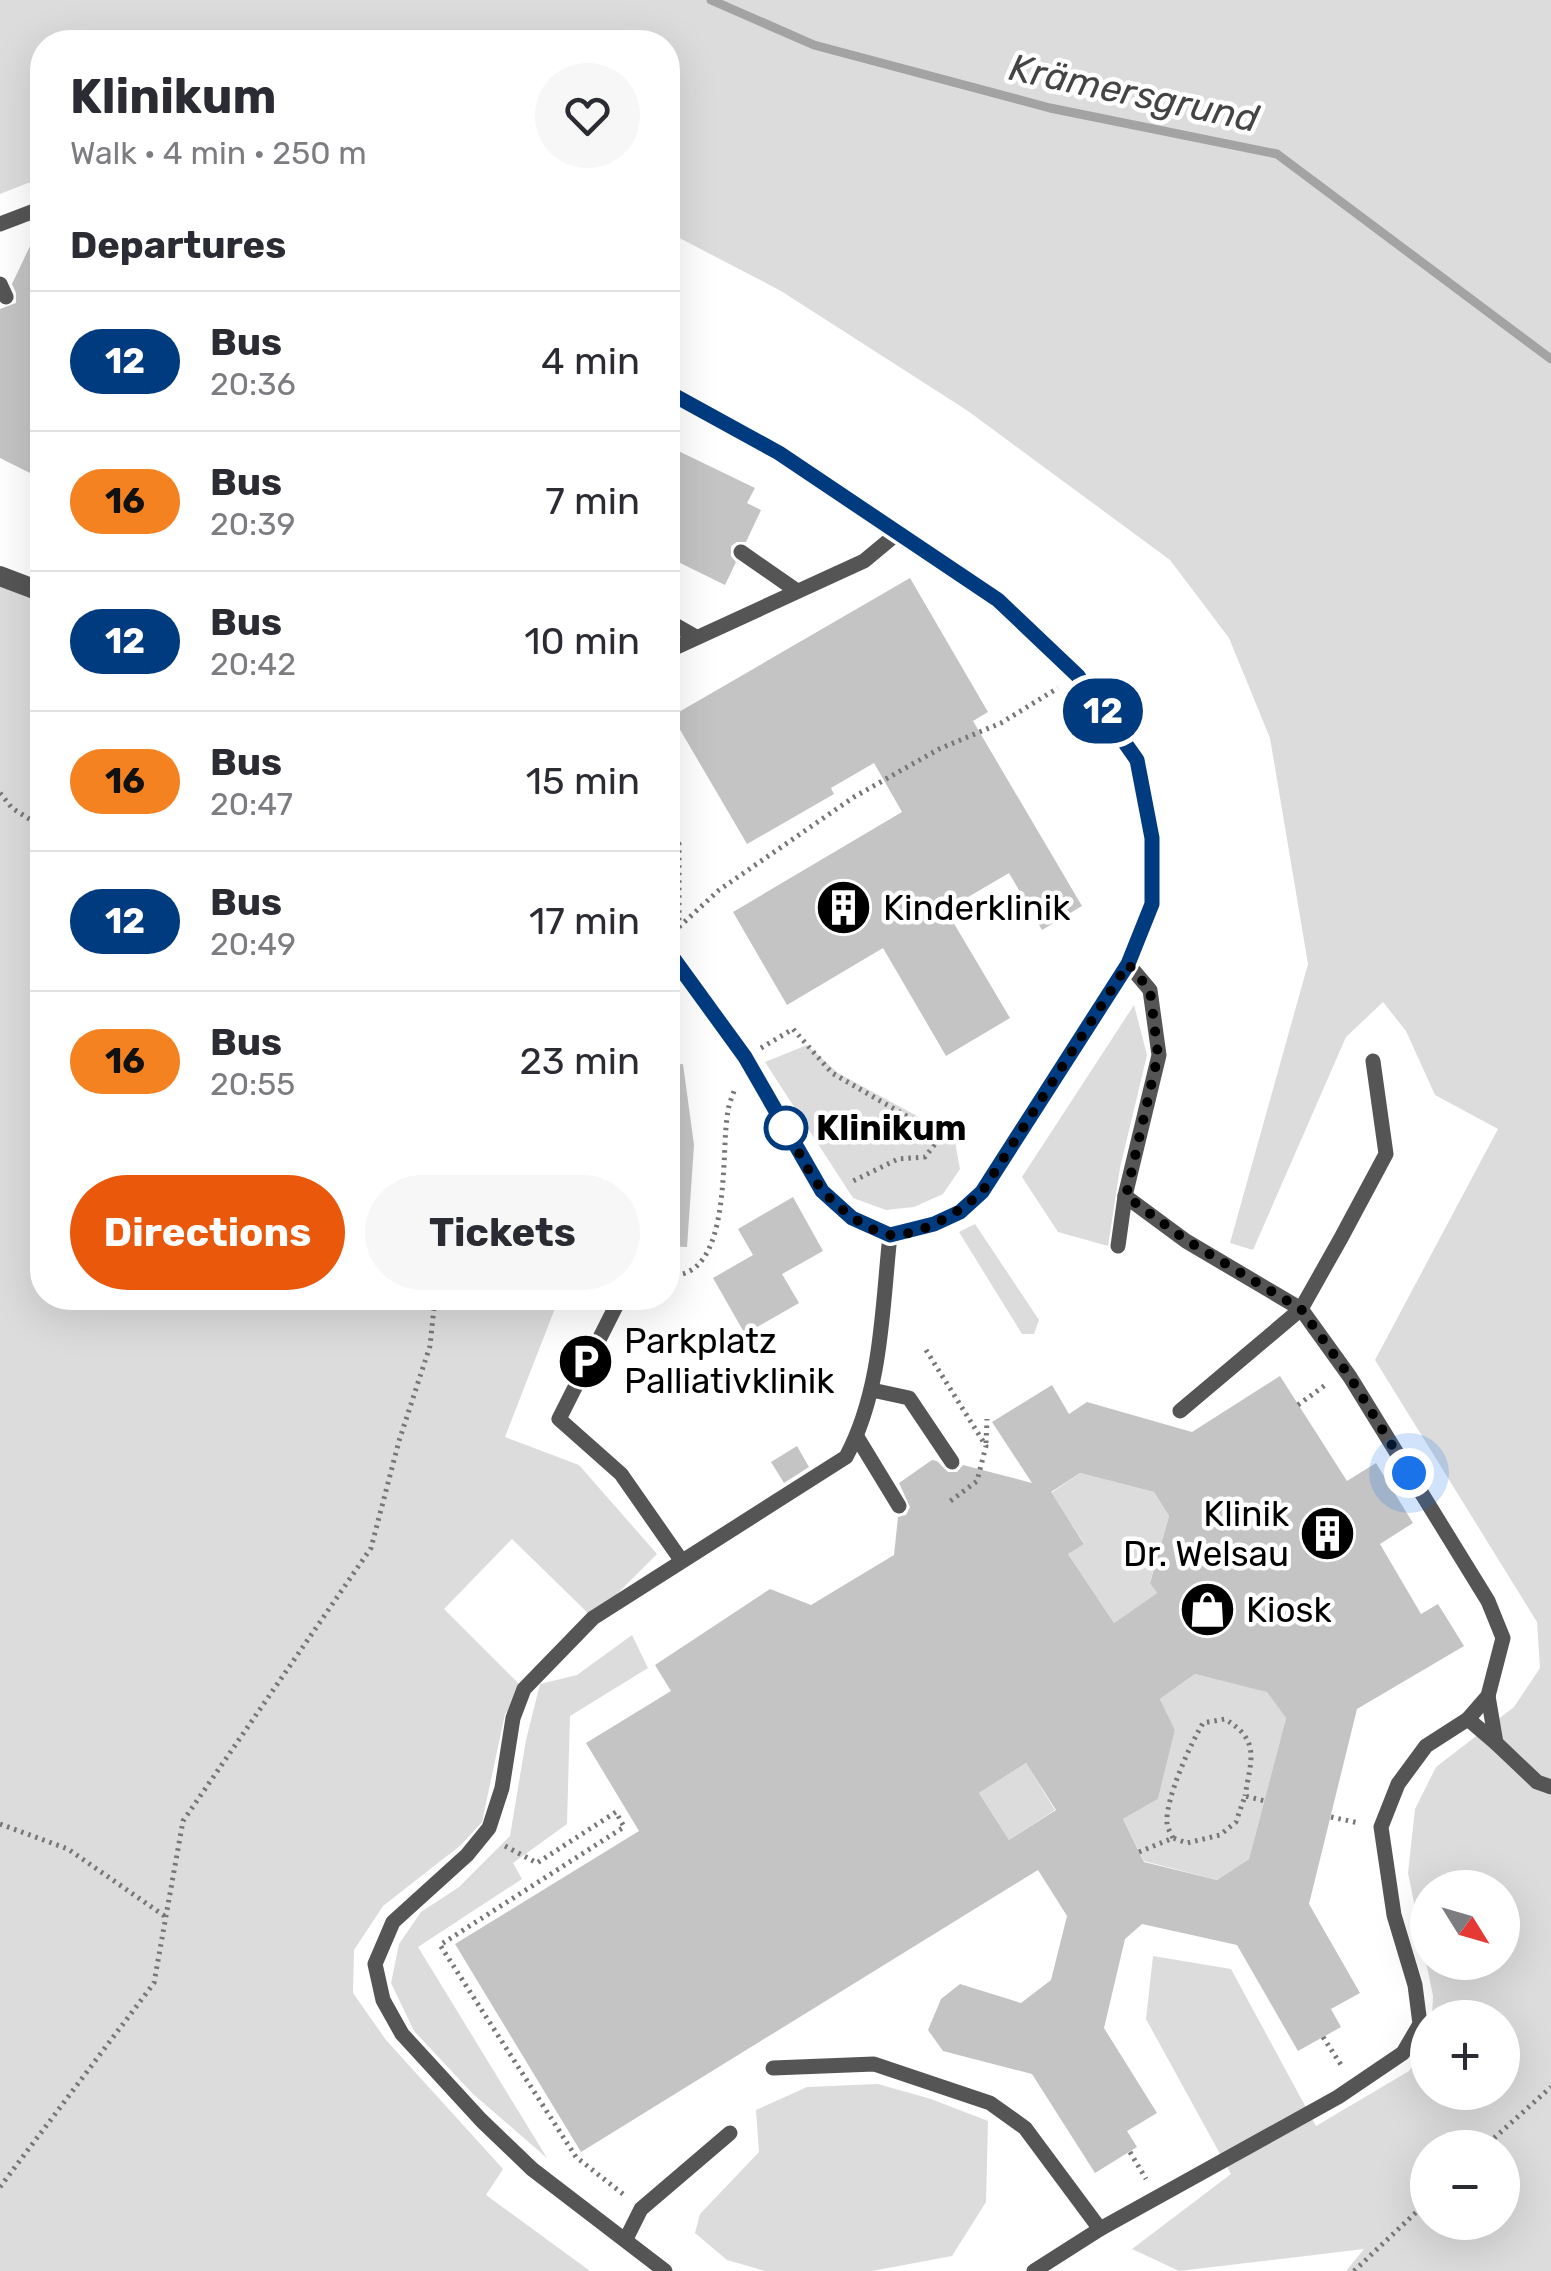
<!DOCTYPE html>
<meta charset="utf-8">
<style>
:root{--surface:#fff;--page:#f7f7f7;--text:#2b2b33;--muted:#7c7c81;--line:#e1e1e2;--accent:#ea580c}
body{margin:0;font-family:Rubik,sans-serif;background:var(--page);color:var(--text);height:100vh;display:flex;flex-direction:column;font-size:38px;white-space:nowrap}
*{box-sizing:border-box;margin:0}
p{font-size:32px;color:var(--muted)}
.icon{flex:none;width:55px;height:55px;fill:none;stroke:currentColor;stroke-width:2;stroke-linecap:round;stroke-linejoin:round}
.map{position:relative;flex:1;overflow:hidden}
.side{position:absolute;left:30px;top:30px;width:650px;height:1280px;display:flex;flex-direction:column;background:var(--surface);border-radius:40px;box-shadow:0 10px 40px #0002}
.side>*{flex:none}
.badge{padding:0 20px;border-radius:32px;font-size:35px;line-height:65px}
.needle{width:65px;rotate:127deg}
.controls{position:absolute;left:1410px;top:1870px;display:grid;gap:20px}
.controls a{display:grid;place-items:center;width:110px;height:110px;border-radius:50%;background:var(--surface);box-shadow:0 10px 40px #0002;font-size:50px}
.you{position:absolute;width:50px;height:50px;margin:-25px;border:8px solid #fff;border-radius:50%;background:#1a73e8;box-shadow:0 0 0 15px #1a73e833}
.map>.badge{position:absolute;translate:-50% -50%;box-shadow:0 0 0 5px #fff}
h2{padding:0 40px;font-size:38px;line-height:90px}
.round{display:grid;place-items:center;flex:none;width:105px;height:105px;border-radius:52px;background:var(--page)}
.headline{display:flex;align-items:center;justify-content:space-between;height:170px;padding:0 40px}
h1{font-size:48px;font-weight:700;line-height:75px}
.action{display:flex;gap:20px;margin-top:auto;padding:20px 40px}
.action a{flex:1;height:115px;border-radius:60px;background:var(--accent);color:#fff;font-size:40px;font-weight:700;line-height:115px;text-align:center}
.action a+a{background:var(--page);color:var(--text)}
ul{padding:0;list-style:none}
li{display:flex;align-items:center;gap:30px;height:140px;padding:0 40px;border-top:2px solid var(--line)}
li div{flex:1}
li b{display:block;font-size:38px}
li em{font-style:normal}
li .badge{min-width:110px;font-weight:700;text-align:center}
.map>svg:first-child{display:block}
.green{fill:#dcdcdc;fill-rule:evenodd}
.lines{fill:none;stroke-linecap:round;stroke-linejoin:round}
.stream{stroke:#a3a3a3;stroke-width:9}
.building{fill:#c4c4c4;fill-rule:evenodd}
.path{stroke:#777;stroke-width:5;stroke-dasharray:2.5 5;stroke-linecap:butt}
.lane{stroke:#555;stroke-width:15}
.street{stroke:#555;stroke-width:20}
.line-casing{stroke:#fff;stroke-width:22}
.line{stroke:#003b80;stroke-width:15}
.walk{stroke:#000;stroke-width:10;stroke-dasharray:0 18}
.stop-dot{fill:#fff;stroke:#003b80;stroke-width:5}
.labels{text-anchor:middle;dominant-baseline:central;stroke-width:9;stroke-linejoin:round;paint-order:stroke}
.poi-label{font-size:35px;fill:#000;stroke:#fff;text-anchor:start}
.stop-label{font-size:35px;font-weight:bold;fill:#000;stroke:#fff;text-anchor:start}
.water-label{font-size:38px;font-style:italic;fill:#444;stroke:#fff}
</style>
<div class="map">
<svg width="1551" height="2271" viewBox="0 0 1551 2271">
<rect width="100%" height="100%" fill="#fff"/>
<g class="green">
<path d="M0,0h1551v2271h-205l18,-22 -185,22 -47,-22 99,-75 -85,-155 7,-63 78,13 85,157 93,-55 18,-28 1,49h74v-74l-70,-1 1,-21 -25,-123 7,-64 21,-42 78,-60 26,-39 -3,-46 -162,-262 123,-231 -63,-34 -29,-64 -23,-29 -37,35 -93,213 -23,-7 78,-279 -38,-226 -41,-100 -59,-78 -202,-149 -187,-120 -113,-59v-190h-626v141h-14l-28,11zM1428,1888h74v74h-74zM1428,2148h74v74h-74z"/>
<path d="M0,573l42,19v112l-5,23 5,3v568h517l-54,139 74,28 78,89 -64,64 -81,-79 -68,70 80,80 -19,25 -23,108 -21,23 -78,61 -29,44 -1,43 33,47 117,129 -17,26 104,76h-590z"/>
<path d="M1134,1005l13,50 -27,113 -12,78 -50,-14 -36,-55z"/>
<path d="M807,1045l31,28 116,63 6,33 -17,25 -29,13 -28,3 -33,-12 -88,-136z"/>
<path d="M975,1224l64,96 -5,14h-12l-63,-102z"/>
<path d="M1080,1473l74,19 15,24 -19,66 7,11 -43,30 -46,-69 16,-11 -33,-50z"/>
<path d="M632,1635l16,33 -78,48 -3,108 -54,39 9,16 -104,68 129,211 -74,-64 -59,-63 -23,-48 8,-39 22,-32 38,-25 51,-51 16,-96 14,-56 37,-9z"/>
<path d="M1195,1674l72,17 19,27 -37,141 -32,21 -73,-19 -21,-42 35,-20 17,-69 -15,-31z"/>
<path d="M1026,1763l29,47 -46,30 -30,-47z"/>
<path d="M878,2084l53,15 57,22 -2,81 -34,54 -80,15h-107l-38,-11 -32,-27 5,-19 59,-62 -3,-42 51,-23z"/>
</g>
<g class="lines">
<path class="stream" d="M711,0l103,45 236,63 227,46 274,205"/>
</g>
<g class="building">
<path d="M42,221v258l-42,-21v-149l16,-6v-10l-4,-9z"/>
<path d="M668,446l87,42 -8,15 14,7 -15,32h-9l-6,4v10l5,6 -11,23 -57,-28z"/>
<path d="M910,578l78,134 -15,9 109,185 -40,24 -33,-57 -63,37 64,108 -64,38 -63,-108 -96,57 -54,-93 169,-100 -28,-49 -43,25 3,6 -87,50 -75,-128z"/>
<path d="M683,1064l11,81 -7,102 -19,-1v-181z"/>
<path d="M793,1197l30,54 -41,23 17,29 -54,31 -32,-56 40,-23 -15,-26z"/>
<path d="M1280,1376l67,105 29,-18 37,60 -33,21 41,70 17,-10 26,42 -107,63 -48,195 51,89 -29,16 10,18 -43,24 -61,-106 -95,-21 -17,15 -21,89 53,85 -30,18 10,16 -42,26 -63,-99 -89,-23 -15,-21 13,-31 19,-15 61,19 30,-23 16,-64 -29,-46 -457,282 -126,-208 184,-113 -53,-88 85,-52 -16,-26 115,-76 41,16 83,-50 4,-38 8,-2 4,-8 -11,-24 33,-23 5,1 11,11h9l6,-7 69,18 -40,-61 60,-37 17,29 18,-12 105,30zM1080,1473l74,19 15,24 -19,67 7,10 -43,30 -46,-69 16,-10 -33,-52zM1195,1674l72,18 19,26 -37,141 -32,21 -73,-18 -21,-43 35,-20 17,-69 -15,-31zM1026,1763l30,47 -47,30 -30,-47z"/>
<path d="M797,1446l12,21 -25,16 -13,-21z"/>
</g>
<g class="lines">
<g class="path">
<path d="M0,793l12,15 30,19"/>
<path d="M668,823l11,21v83"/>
<path d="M679,927l40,-37 135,-93 85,-48 62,-26 57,-35"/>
<path d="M761,1048l32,-19 39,44 109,63 -16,21 -27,2 -49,24"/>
<path d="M668,1275c66,6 52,-125 60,-164 1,-8 5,-16 7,-23"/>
<path d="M926,1350l60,96 -9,35 -28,21"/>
<path d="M1298,1405l30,-22"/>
<path d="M986,1443l1,-24"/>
<path d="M1331,1817l28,6"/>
<path d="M0,1824l68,25 98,68"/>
<path d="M1173,1838c-2,-5 -6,-10 -6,-15 -2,-24 24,-80 36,-100l22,-4c36,22 26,40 20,77"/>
<path d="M505,1846l32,17 79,-51 8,15 -184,118 136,212 47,37"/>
<path d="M1139,1852l34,-14 14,5 33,-8 16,-13 9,-26 20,5"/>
<path d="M1323,2037l20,31"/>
<path d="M1483,2148l68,-61"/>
<path d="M1130,2152l16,27"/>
<path d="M0,2187l154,-204 29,-162 188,-273 28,-107 31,-95 5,-48"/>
<path d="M1354,2271l74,-70"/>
</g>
<g class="lane">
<path d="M0,224l42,-16"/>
<path d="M0,284l6,13"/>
<path d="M668,392l111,61 219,147 80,76 59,84 15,78v66l-24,60 -146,228c-29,26 -55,34 -92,43"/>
<path d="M741,552l56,39"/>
<path d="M668,621l28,16"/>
<path d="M668,651l196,-90 35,-29"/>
<path d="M739,1049l83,142 30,27 38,17"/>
<path d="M1118,1246l7,-50 34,-141 -9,-65 -22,-26"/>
<path d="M620,1298l-61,121 62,55 60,86"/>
<path d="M872,1390l37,8 43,64"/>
<path d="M1180,1411l121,-102 40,-71 45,-84 -13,-93"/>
<path d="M857,1437l42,69"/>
<path d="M1468,1719l28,24 -8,-47"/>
<path d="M1496,1743l41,39 14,5"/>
<path d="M773,2068l101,-4 116,39 35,25 75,101"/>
<path d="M626,2239l15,-30 89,-76"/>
<path d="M665,2271l-133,-102 -51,-49 -79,-86 -19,-34 -8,-36 18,-42 74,-67 22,-27 13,-40 11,-70 11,-29 69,-71 253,-161c36,-67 36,-148 44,-222"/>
<path d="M1034,2271l66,-42 238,-132 65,-44 17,-29 -5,-39 -21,-70 -13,-88 17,-43 28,-38 42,-27 20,-23 15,-58 -15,-37 -138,-224 -49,-68 -115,-68 -61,-45"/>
</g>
<g class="street">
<path d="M0,576l42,16"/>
<path d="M668,951l71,98"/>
</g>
</g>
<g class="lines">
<defs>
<path id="line" d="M668,392l111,61 219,147 80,76 59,84 15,78v66l-24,60 -146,228 -22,20 -26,12 -44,11 -38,-17 -30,-27 -77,-134 -77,-106"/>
</defs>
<use href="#line" class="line-casing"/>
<use href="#line" class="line"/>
<path class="walk" d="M786,1128l-2,-3c13,22 24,49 41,68 13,15 45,40 66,42 30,1 69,-23 91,-43l146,-228 22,26 8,65 -32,141 60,44 115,69 49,68 59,96"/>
</g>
<defs>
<symbol id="building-disc" viewBox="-11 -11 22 22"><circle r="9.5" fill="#000" stroke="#fff"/><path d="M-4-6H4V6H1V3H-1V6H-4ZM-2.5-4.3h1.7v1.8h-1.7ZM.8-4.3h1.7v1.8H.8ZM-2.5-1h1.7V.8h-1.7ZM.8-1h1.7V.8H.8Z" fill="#fff"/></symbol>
<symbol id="parking-disc" viewBox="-11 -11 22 22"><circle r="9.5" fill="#000" stroke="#fff"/><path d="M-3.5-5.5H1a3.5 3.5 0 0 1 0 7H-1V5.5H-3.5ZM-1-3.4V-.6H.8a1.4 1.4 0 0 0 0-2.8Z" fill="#fff"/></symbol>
<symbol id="shop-disc" viewBox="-11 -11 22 22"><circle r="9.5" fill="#000" stroke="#fff"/><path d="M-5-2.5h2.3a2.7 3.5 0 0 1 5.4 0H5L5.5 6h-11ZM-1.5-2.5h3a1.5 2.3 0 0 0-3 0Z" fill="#fff"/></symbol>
</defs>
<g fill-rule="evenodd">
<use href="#building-disc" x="812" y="876" width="63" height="63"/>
<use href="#parking-disc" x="554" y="1330" width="63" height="63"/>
<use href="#building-disc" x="1296" y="1502" width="63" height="63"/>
<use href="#shop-disc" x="1176" y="1578" width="63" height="63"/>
</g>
<circle class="stop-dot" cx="786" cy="1128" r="20"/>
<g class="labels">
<g class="poi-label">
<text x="883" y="908">Kinderklinik</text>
<text x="624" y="1341">Parkplatz<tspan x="624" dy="40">Palliativklinik</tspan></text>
<text x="1289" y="1514" text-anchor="end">Klinik<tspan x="1289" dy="40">Dr. Welsau</tspan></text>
<text x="1246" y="1610">Kiosk</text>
</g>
<g class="stop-label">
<text x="816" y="1128">Klinikum</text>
</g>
<g class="water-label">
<text transform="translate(1134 93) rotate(12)">Krämersgrund</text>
</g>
</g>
</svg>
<div class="controls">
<a><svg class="needle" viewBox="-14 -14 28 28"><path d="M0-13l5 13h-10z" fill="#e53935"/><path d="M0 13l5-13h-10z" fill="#7c7c81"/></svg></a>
<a>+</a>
<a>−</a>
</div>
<div class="you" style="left:1409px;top:1473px"></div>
<b class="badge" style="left:1103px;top:711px;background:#003b80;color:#fff">12</b>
<section class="side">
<div class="headline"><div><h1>Klinikum</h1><p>Walk · 4 min · 250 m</p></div><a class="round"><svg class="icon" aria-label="heart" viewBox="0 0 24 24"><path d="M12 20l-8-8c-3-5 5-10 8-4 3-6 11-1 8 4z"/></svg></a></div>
<h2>Departures</h2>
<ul>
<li><span class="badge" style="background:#003b80;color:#fff">12</span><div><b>Bus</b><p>20:36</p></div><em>4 min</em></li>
<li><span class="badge" style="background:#f58220;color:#111">16</span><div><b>Bus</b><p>20:39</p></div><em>7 min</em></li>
<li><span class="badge" style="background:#003b80;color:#fff">12</span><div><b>Bus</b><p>20:42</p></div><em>10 min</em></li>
<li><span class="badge" style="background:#f58220;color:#111">16</span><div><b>Bus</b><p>20:47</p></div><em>15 min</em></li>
<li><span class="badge" style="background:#003b80;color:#fff">12</span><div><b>Bus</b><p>20:49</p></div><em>17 min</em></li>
<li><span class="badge" style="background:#f58220;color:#111">16</span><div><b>Bus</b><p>20:55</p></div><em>23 min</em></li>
</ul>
<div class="action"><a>Directions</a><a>Tickets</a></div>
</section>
</div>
